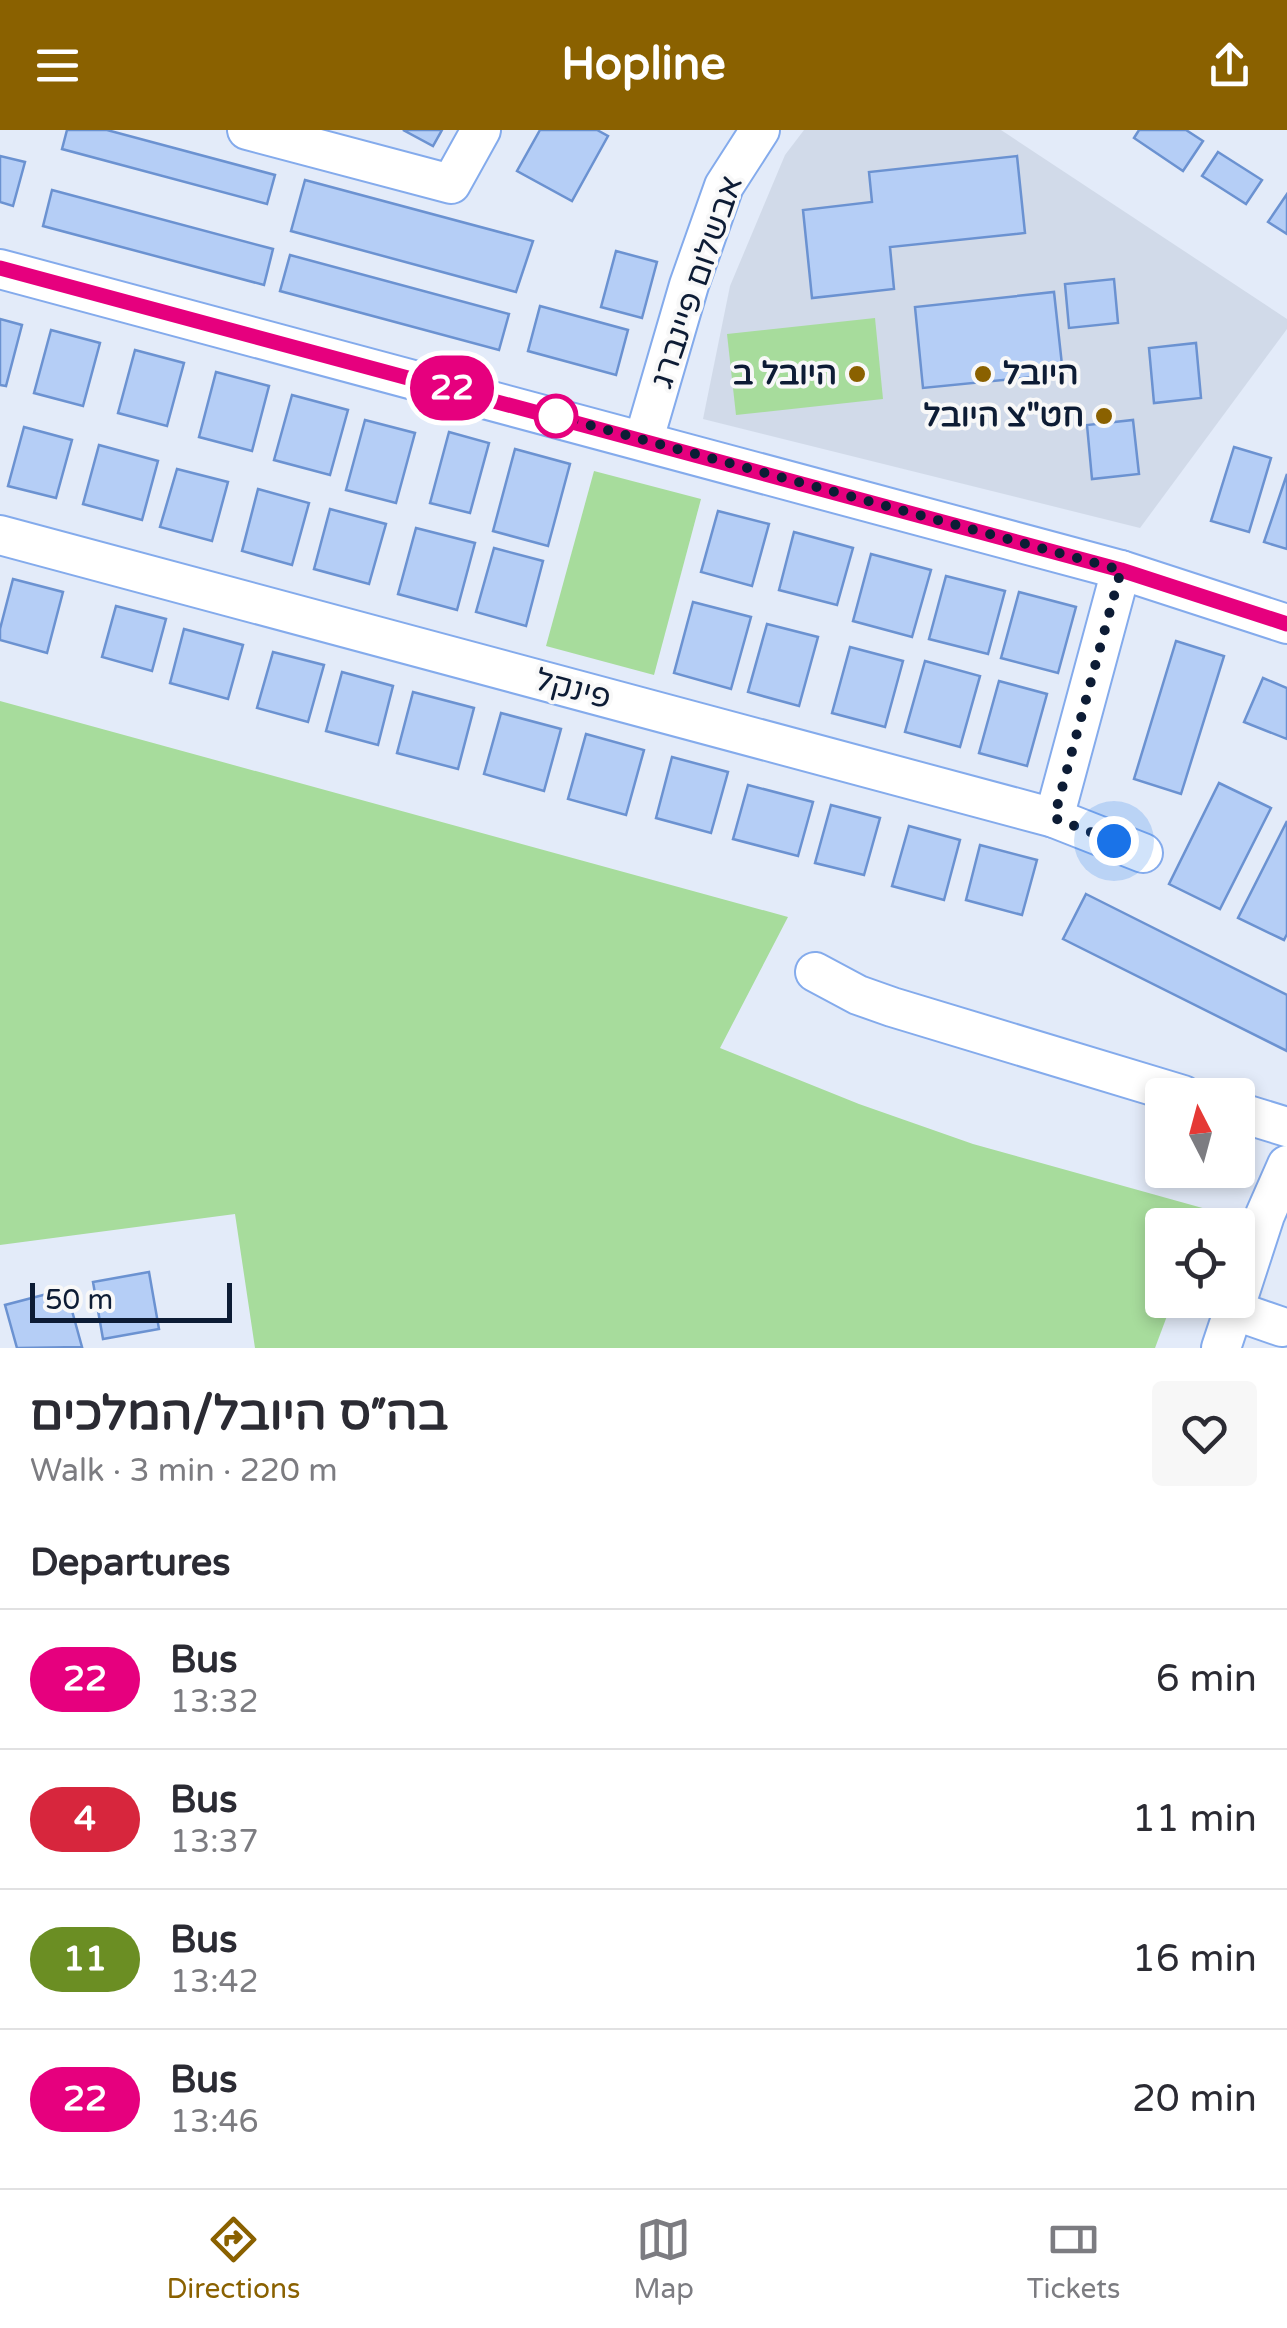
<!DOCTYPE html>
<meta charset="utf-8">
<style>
:root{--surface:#fff;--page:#f7f7f7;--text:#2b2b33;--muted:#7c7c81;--line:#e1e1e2;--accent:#8a6100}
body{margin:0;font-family:"Varela Round","Noto Sans Hebrew",sans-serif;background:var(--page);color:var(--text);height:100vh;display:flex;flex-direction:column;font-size:38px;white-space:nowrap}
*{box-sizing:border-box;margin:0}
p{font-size:32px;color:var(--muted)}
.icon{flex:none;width:55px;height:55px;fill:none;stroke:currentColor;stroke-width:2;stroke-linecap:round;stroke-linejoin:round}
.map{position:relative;height:1218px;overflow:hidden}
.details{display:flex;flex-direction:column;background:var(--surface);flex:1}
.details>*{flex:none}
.badge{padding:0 20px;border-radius:32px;font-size:35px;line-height:65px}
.needle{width:65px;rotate:354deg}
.buttons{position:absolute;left:1145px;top:948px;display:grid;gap:20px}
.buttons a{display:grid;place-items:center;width:110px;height:110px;border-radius:10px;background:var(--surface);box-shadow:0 5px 15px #0003;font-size:50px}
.scale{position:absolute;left:30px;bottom:25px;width:202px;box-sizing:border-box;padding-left:10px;border:5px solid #0d1c35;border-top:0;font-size:28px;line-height:35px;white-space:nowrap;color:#0d1c35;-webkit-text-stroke:8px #f8f8f8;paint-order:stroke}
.you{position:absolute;width:50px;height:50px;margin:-25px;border:8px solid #fff;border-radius:50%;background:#1a73e8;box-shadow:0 0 0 15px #1a73e833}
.map>.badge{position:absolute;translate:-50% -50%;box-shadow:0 0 0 5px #fff}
h2{padding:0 30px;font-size:38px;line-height:90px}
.round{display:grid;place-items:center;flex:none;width:105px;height:105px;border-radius:10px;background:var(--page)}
.head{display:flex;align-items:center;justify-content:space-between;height:170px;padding:0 30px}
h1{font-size:48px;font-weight:800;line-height:75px}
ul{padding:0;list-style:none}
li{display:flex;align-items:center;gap:30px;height:140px;padding:0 30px;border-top:2px solid var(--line)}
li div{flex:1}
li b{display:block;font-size:38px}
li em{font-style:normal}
li .badge{min-width:110px;font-weight:700;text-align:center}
header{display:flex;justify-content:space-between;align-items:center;height:130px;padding:0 30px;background:var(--accent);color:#fff;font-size:45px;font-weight:800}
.dock{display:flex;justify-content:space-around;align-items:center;height:140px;border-top:2px solid var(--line);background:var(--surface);font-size:28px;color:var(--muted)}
.dock a{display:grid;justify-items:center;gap:5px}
.dock .active{color:var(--accent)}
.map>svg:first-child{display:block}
.built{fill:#d1dae9}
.green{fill:#a7dc9c}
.building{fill:#b5cef6;stroke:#6b92d1;stroke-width:2.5}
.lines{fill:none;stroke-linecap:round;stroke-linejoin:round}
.minor-casing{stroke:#84abec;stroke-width:42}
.minor{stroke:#fff;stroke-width:38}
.line-casing{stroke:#fff;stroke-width:22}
.line{stroke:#e6007e;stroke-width:15}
.walk{stroke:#0d1c35;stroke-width:10;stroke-dasharray:0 18}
.poi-dot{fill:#8a6100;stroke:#f8f8f8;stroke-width:4}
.stop-dot{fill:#fff;stroke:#e6007e;stroke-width:5}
.labels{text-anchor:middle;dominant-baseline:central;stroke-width:8;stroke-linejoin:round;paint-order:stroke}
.street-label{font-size:32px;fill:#0d1c35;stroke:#f8f8f8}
.poi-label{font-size:32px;font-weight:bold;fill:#0d1c35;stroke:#f8f8f8;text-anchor:end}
</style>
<header><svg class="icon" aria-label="menu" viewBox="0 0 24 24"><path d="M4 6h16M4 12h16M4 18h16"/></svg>Hopline<svg class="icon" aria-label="share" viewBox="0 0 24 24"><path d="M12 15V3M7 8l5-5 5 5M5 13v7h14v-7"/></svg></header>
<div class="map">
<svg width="1287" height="1218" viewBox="0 0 1287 1218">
<rect width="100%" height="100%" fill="#e3ebf9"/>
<path class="built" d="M804,0h197l286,189v10l-147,199 -437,-109 27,-133 55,-131z"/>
<g class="green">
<path d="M875,188l8,81 -147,16 -9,-81z"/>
<path d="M594,341l107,28 -47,176 -108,-29z"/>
<path d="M0,571l788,216 -68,131 139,56 114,40 251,70 -9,11h-53v75h11l-18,48h-900l-20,-134 -235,31z"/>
</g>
<g class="building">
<path d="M67,0h40l168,45 -8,29 -205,-55z"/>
<path d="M403,0h39l-9,16z"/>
<path d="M540,0h57l11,6 -36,65 -55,-30z"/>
<path d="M1139,0h47l17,11 -20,30 -49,-33z"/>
<path d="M1218,22l44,28 -16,24 -44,-28z"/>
<path d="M0,26l25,6 -12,44 -13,-4z"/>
<path d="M1017,26l8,77 -135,14 4,42 -82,9 -9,-88 69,-8 -3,-30z"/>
<path d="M305,50l228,61 -17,51 -225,-61z"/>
<path d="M52,60l221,59 -9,36 -221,-59z"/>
<path d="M1287,64v40l-19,-12z"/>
<path d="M616,121l41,11 -15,56 -41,-11z"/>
<path d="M290,125l219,59 -10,36 -219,-59z"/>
<path d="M1114,149l4,44 -49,5 -4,-44z"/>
<path d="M1054,162l9,82 -140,14 -8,-81z"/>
<path d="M540,176l88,24 -12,45 -88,-24z"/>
<path d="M0,189l22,6 -16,61 -6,-1z"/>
<path d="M51,200l49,13 -17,63 -49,-13z"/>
<path d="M1196,213l5,55 -47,5 -5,-55z"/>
<path d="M135,220l49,13 -17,63 -49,-13z"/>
<path d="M216,242l53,14 -17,65 -53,-14z"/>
<path d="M292,265l56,15 -18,65 -56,-15z"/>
<path d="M365,290l50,13 -19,70 -50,-13z"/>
<path d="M1133,290l6,54 -47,5 -5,-54z"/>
<path d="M24,297l48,13 -16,58 -48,-12z"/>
<path d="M449,302l40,11 -19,70 -40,-10z"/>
<path d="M99,315l59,16 -16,59 -59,-16z"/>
<path d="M1234,317l37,11 -22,74 -38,-11z"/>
<path d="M515,319l55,15 -22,82 -55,-15z"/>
<path d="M177,339l51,13 -16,59 -52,-14z"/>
<path d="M1287,344v75l-23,-7z"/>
<path d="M258,359l51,14 -17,62 -50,-14z"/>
<path d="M330,379l56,15 -17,60 -55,-15z"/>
<path d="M718,381l51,13 -17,62 -51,-14z"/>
<path d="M416,398l59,15 -18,67 -59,-16z"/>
<path d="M794,402l59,16 -16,57 -58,-15z"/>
<path d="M494,418l49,13 -17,65 -50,-14z"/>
<path d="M871,424l60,16 -19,67 -59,-16z"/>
<path d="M946,446l59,15 -17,63 -59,-15z"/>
<path d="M13,449l50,13 -16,61 -47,-13v-11z"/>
<path d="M1019,462l57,15 -18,66 -57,-15z"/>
<path d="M693,472l58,15 -20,72 -57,-16z"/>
<path d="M116,476l50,13 -14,52 -50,-14z"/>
<path d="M767,494l51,13 -19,69 -51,-14z"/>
<path d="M184,499l59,16 -15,54 -58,-16z"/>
<path d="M1176,511l48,15 -43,138 -47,-15z"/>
<path d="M850,517l53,14 -18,66 -53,-14z"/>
<path d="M273,522l51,13 -16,57 -51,-14z"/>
<path d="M925,531l55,15 -20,71 -55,-15z"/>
<path d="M342,542l51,14 -15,59 -52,-14z"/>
<path d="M1263,548l24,10v51l-43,-17z"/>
<path d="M999,551l48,13 -20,72 -48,-13z"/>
<path d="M413,562l61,16 -16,61 -61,-16z"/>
<path d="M501,583l60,16 -17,62 -60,-17z"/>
<path d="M586,604l58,16 -18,65 -58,-16z"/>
<path d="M672,627l56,15 -17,61 -55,-15z"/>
<path d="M1219,653l52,25 -51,101 -51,-25z"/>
<path d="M748,655l65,17 -15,54 -65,-17z"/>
<path d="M831,675l49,13 -16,57 -49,-12z"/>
<path d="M1287,691v113l-3,6 -46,-22z"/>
<path d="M909,696l51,14 -16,60 -52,-14z"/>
<path d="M980,715l57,15 -15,55 -56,-15z"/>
<path d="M1086,764l201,101v56l-224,-112z"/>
<path d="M149,1142l10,57 -56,10 -10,-57z"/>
<path d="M66,1159l16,58 -65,1 -12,-43z"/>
</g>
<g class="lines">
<defs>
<g id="minor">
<path d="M247,0l204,54 30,-54"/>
<path d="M0,139l1121,301 166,54"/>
<path d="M644,309l45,-154 35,-99 36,-56"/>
<path d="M0,405l1054,283 89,35"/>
<path d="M1054,688l67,-248"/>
<path d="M815,842l43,23 34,12 291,88"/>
<path d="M1238,982l49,15"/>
<path d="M1238,1168l27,-83 22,-50"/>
<path d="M1233,1180l49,17"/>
<path d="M1221,1218l16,-48"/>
</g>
</defs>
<use href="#minor" class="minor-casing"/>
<use href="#minor" class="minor"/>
</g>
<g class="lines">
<defs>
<path id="line" d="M0,138l1121,302 166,54"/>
</defs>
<use href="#line" class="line-casing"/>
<use href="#line" class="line"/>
<path class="walk" d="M556,286l565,154 -67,248 60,23"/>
</g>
<g class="poi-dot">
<circle cx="857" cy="244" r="10"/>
<circle cx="983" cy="244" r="10"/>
<circle cx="1104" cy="286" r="10"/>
</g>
<circle class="stop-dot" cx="556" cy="286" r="20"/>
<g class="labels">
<g class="street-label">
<text transform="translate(697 152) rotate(-71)">אבשלום פיינברג</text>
<text transform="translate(573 559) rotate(15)">פינקל</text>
</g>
<g class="poi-label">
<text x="837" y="244">היובל ב</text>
<text x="1003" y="244" text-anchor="start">היובל</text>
<text x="1084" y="286">חט"צ היובל</text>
</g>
</g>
</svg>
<div class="buttons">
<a><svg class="needle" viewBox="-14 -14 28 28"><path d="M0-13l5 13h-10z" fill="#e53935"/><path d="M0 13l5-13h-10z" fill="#7c7c81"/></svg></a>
<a><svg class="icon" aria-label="locate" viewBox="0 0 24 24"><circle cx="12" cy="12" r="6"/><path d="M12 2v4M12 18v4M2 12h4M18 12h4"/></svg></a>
</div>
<div class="scale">50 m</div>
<div class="you" style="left:1114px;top:711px"></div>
<b class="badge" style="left:452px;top:258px;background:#e6007e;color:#fff">22</b>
</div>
<section class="details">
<div class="head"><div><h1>בה״ס היובל/המלכים</h1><p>Walk · 3 min · 220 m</p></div><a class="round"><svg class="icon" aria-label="heart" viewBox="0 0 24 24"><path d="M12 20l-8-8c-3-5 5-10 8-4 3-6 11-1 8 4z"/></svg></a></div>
<h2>Departures</h2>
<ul>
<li><span class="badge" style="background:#e6007e;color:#fff">22</span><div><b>Bus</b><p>13:32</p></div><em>6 min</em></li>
<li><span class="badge" style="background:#d7263d;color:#fff">4</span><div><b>Bus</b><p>13:37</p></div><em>11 min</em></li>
<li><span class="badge" style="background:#6b8e23;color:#fff">11</span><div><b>Bus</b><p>13:42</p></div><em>16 min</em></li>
<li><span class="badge" style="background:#e6007e;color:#fff">22</span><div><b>Bus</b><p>13:46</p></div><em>20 min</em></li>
</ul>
</section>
<nav class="dock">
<a class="active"><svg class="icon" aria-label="directions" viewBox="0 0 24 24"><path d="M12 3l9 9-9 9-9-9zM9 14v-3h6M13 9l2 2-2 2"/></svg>Directions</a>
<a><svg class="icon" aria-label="map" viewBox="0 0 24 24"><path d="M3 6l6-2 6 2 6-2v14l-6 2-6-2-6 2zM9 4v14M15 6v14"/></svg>Map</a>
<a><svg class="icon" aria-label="tickets" viewBox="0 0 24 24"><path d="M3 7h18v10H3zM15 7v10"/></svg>Tickets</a>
</nav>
